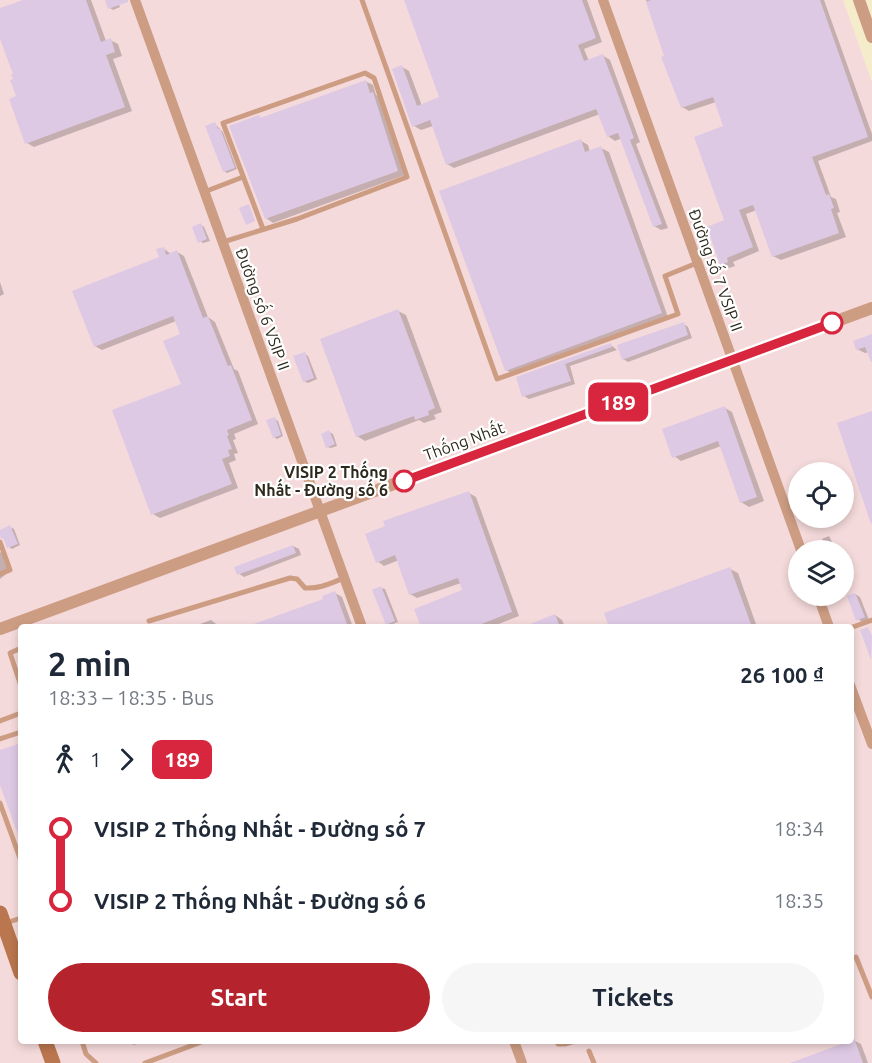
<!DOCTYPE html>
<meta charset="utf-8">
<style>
:root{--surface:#fff;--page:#f6f6f7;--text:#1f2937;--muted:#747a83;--accent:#b5242d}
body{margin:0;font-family:Ubuntu,sans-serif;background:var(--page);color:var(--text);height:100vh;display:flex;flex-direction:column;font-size:22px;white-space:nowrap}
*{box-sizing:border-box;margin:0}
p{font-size:20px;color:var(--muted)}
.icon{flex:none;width:33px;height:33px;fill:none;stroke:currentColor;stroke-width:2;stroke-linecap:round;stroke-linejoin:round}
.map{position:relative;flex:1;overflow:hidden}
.sheet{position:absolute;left:18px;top:624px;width:836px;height:420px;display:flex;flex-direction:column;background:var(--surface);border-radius:6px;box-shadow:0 3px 9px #0003}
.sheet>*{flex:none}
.badge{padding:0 12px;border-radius:9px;font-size:21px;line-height:39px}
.controls{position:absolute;left:788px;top:462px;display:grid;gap:12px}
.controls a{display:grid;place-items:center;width:66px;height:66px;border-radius:50%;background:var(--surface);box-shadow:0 3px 9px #0003;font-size:30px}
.map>.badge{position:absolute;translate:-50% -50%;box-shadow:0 0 0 3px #fff}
.legs{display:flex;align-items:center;gap:9px;height:66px;padding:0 30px;font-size:20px}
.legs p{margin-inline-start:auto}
.head{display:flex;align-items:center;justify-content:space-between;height:102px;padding:0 30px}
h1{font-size:33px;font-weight:700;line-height:45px}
.action{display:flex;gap:12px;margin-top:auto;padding:12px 30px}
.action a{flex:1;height:69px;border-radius:36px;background:var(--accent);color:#fff;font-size:24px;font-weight:700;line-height:69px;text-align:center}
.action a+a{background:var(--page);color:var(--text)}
ul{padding:0 30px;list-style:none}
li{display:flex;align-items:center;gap:21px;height:72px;font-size:22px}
li i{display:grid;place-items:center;width:9px;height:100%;margin:0 8px;background:currentColor}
li i::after{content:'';width:15px;height:15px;margin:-8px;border:4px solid;border-radius:50%;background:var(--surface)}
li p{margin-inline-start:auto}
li:first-child i{background:linear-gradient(#0000 50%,currentColor 0)}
li:last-child i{background:linear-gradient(currentColor 50%,#0000 0)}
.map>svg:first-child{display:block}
.industrial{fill:#f5dadb;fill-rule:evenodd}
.shadow{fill:#0003}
.building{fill:#dec9e4}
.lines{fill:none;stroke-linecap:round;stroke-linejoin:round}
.service{stroke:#cd9d83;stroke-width:5}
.minor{stroke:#cd9d83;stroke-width:10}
.tertiary{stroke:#cd9d83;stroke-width:12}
.secondary{stroke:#ba764e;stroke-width:15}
.line-1-casing{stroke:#fff;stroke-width:14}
.line-1{stroke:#d7263d;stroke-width:9}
.stop-1-dot{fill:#fff;stroke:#d7263d;stroke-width:3}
.labels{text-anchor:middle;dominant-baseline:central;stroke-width:4.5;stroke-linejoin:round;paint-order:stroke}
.street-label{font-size:16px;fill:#2d2a1d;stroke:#fff}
.stop-label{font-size:16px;font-weight:bold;fill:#2d2a1d;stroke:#fff;text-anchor:end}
</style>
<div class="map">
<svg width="872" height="1063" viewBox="0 0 872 1063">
<rect width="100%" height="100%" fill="#f5eccb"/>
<path class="industrial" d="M0,0h843l29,82v981h-872zM798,472h45v46h-45zM798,550h45v46h-45zM21,627h829v414h-829z"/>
<g class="shadow">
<path d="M27,0h64l15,41 4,-1 8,4 4,12 -9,3 19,52 -98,36 -7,-4 -12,-68 -15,-41v-24z"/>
<path d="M107,0h10l3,7 -7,3 -3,-2z"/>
<path d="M405,0h182l15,42 -18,7 5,12 13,-6 8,5 30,82 -4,2 32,84 -7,2 -7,-4 -32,-88 -7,3 -7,-5 -8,-22 -146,54 -7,-4 -14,-38 -12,4 -7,-4 -12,-59 7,4 13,35 19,-8z"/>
<path d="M646,0h178l48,134v7l-54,20 13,36 5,2 4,13 -3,1 9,24 -65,23 -8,-4 -16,-46 -11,4 13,37 -26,11 2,4 -6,2 -7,-4 4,-43 -1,-94 -9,-25 -27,9 -7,-4 -22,-72z"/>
<path d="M365,81l8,4 3,10 5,2 24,78 -132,48 -7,-5 -7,-101 3,2z"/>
<path d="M215,124l8,8 14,37 -10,4 -3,-2z"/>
<path d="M581,141l7,4 2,7 11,-4 8,4 59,165 -154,57 -8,-4z"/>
<path d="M201,225l3,2 6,14 -7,2 -3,-2z"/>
<path d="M163,248l8,6 6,-2 7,4 24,61 7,5 19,47 4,2 20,53 -24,10 2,5 -3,1 5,13 -4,1 2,6 -7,3 9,25 -78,30 -7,-4 30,-129 -2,-50 -5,-14 -74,29 -7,-4 66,-88z"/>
<path d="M0,282l4,12 -4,2z"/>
<path d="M398,311l8,4 36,97 -8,3 2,4 -12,4 -5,-3 -54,21 -8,-5z"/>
<path d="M684,324l4,3 4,11 -64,24 -5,-3z"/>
<path d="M872,337v23l-3,-8 -4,1 -8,-4z"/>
<path d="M611,345l6,5 -47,16 5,18 -46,15 -5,-3 -6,-18z"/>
<path d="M305,354l3,2 9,23 -9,4 -4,-2z"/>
<path d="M725,408l7,4 32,89 -15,6 -8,-5 -20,-56 -40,15 -7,-5z"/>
<path d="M275,419l3,2 5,15 -6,3 -3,-2z"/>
<path d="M329,432l4,2 4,12 -6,2 -4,-1z"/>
<path d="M469,493l7,4 43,119 -28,11h-68l41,-36 -3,-8 -44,15 -7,-4 -11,-34 -15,6 -7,-5 10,-34z"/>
<path d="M10,527l4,2 6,16 -8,4 -3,-2z"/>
<path d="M829,536l4,8 -8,2 -3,-7z"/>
<path d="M293,546l6,3 2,6 -57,22 -6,-4z"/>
<path d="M0,552l3,2 7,17 -10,8z"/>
<path d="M730,569l8,4 19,54h-146z"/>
<path d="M381,588l4,1 13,33 -8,3 -3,-1z"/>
<path d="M335,593l7,4 11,30h-93l65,-28z"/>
<path d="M855,594l5,3 9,23 -6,3 -5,-4z"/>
<path d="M555,615l7,5 3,7h-40z"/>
<path d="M211,620l9,7h-28z"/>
<path d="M853,1040l8,4 7,19h-76z"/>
<path d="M127,1041h18l-11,4z"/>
</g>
<g class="building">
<path d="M23,0h63l15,42 10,-4 4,14 -9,3 19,52 -100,37 -16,-45 7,-3 -6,-16 3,-1 -2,-4 2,-1 -13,-35v-31z"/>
<path d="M105,0h23v2l-20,7z"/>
<path d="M404,0h178l14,38 -18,7 6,16 19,-7 31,84 -4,2 32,84 -9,3 -35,-94 -11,4 -11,-28 -150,56 -16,-45 -18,7 -20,-58 10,-4 15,41 22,-9z"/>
<path d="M651,0h169l48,137 -56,20 14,38 3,-1 5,14 -3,1 8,24 -67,24 -19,-52 -14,5 14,37 -26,11 1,4 -8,3 -13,-38 17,-7 -30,-83 29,-11 -10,-29 -32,11 -20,-51 3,-1 -18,-54z"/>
<path d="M366,80l4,13 3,-1 25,79 -133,48 -36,-93 30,-11 1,3z"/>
<path d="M215,122l3,7 2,-1 15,40 -12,4 -18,-46z"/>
<path d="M581,139l4,13 16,-6 61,167 -157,58 -66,-180z"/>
<path d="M249,204l6,17 -9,4 -7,-17z"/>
<path d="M201,223l6,16 -9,4 -6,-16z"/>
<path d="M164,247l2,8 11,-5 26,68 5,-2 20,50 3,-1 21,55 -25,10 2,5 -2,1 5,13 -4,1 2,6 -8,3 10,25 -81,31 -39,-105 69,-26 -18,-43 17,-7 -7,-18 -79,31 -22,-56 87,-34 -3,-8z"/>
<path d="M398,309l37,99 -7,3 1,4 -14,5 -1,-4 -58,21 -36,-98z"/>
<path d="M684,322l4,13 -66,25 -5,-15z"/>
<path d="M872,334v28h-1l-6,-15 -9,3 -3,-9z"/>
<path d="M611,343l1,4 -47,17 6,17 -49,16 -6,-20z"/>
<path d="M305,352l9,26 -11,4 -10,-26z"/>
<path d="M725,406l32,91 -17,6 -22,-62 -46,17 -10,-29z"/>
<path d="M872,411v113h-1l-34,-101z"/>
<path d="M275,417l6,18 -8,3 -7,-18z"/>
<path d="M329,430l6,14 -9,4 -5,-14z"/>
<path d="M469,491l43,121 -38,15h-53l-7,-18 48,-19 -4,-12 -49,17 -14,-40 -19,8 -11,-29 20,-8 -2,-5z"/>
<path d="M10,525l8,19 -11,4 -3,-8 -4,-3v-7z"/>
<path d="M293,545l3,8 -59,22 -3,-8z"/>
<path d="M730,567l22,60h-143l-5,-14z"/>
<path d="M381,586l14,35 -9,4 -14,-35z"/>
<path d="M335,591l13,36h-102l77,-28 -1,-3z"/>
<path d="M855,593l10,24 -9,4 -9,-25z"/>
<path d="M555,614l5,13h-37z"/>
<path d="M868,627l4,9 -1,24 -11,-30z"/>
<path d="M21,743v97h-1l-20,-55v-35z"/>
<path d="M854,1038l9,25h-73l60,-22z"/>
</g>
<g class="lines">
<g class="service">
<path d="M362,0l135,379 181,-65 -13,-38 32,-13"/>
<path d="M204,192l39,-15"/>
<path d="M223,242l74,-23 110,-42 -33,-99 -9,-5 -142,50 40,106"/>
<path d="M0,542l10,28 -10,4"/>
<path d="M149,621l141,-43 7,1 8,9c15,1 26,-5 39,-10"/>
<path d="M850,628l22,-8"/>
<path d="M21,648l-11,5 11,33"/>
<path d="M0,721l21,-8"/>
<path d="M0,739l21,-7"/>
<path d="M0,803l21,58"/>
<path d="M6,923l15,-5"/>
<path d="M856,957l16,40"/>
<path d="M82,1041l4,13 10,9"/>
<path d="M557,1041l1,3h7l10,-3"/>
<path d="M589,1051l5,12"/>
<path d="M145,1063l59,-22"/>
</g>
<g class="minor">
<path d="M135,0l227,627"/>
<path d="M603,0l198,550"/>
<path d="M818,596l11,31"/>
<path d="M850,685l22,59"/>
<path d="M514,1041l8,22"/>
</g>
<g class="tertiary">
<path d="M859,0l13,37"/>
<path d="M0,629l872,-321"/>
</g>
<g class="secondary">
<path d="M0,913l21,60"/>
<path d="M45,1041l8,22"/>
</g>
</g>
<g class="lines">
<defs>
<path id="line-1" d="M404,481l428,-158"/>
</defs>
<use href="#line-1" class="line-1-casing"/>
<use href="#line-1" class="line-1"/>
</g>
<g class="stop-1-dot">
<circle cx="832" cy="323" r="10"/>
<circle cx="404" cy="481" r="10"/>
</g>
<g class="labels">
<g class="street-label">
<text transform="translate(716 270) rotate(70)">Đường số 7 VSIP II</text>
<text transform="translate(263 309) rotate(70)">Đường số 6 VSIP II</text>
<text transform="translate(464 441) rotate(-20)">Thống Nhất</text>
</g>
<g class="stop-label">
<text x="388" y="472">VISIP 2 Thống<tspan x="388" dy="18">Nhất - Đường số 6</tspan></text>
</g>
</g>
</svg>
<div class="controls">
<a><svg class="icon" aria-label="locate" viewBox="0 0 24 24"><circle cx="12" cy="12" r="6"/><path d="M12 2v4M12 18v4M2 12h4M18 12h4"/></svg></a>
<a><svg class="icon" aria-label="layers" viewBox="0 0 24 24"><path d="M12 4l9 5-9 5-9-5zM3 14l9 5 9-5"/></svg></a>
</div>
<b class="badge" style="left:618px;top:402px;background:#d7263d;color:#fff">189</b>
<section class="sheet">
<div class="head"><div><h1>2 min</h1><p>18:33 – 18:35 · Bus</p></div><b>26 100 ₫</b></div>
<div class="legs"><svg class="icon" aria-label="walk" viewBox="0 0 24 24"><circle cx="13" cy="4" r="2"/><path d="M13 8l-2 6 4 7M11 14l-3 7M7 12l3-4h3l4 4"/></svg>1<svg class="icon" aria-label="forward" viewBox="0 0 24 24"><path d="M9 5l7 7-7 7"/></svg><b class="badge" style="background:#d7263d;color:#fff">189</b></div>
<ul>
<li><i style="color:#d7263d"></i><b>VISIP 2 Thống Nhất - Đường số 7</b><p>18:34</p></li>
<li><i style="color:#d7263d"></i><b>VISIP 2 Thống Nhất - Đường số 6</b><p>18:35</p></li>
</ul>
<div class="action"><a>Start</a><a>Tickets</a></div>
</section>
</div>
